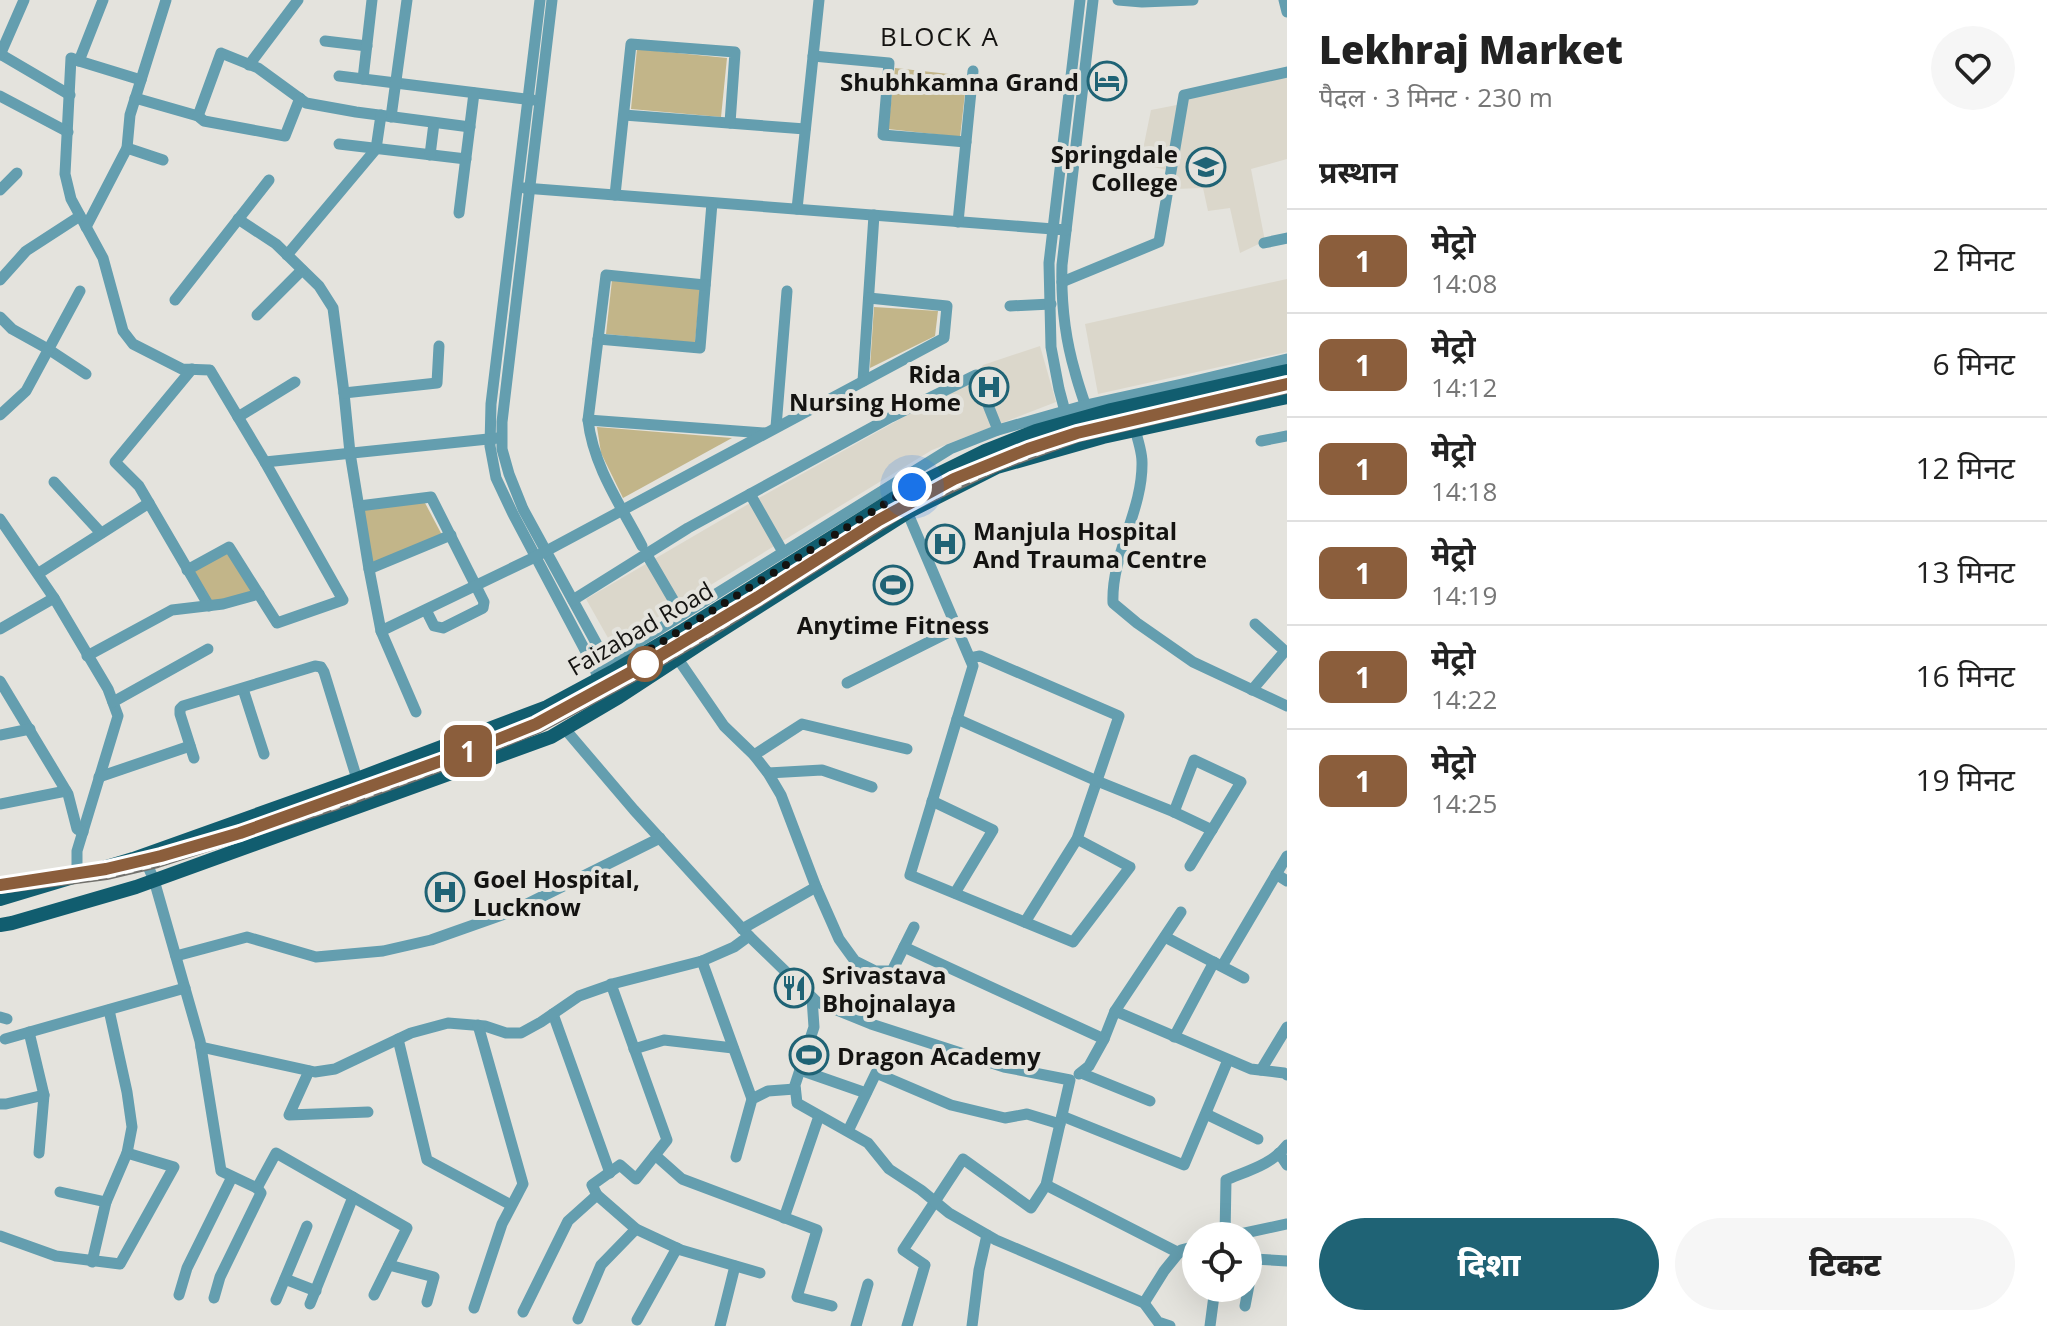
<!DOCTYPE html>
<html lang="hi">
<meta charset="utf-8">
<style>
:root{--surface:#fff;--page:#f6f6f6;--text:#222;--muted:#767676;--line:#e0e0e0;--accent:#1f6375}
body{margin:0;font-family:"Open Sans","Noto Sans Devanagari",sans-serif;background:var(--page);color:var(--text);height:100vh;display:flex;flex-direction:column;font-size:30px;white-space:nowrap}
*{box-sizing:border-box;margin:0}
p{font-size:26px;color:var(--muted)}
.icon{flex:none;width:44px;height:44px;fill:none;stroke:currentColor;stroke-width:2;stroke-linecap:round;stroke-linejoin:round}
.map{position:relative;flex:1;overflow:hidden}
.drawer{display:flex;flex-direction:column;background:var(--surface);width:760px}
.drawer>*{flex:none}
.badge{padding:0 16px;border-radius:12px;font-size:28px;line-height:52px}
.buttons{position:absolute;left:1182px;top:1222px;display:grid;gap:16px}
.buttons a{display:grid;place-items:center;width:80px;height:80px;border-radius:50%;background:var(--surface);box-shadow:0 8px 32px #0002;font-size:40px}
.you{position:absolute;width:40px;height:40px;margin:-20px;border:6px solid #fff;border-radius:50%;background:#1a73e8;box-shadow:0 0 0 12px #1a73e833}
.map>.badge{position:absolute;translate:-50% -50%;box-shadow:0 0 0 4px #fff}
h2{padding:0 32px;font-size:30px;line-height:72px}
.round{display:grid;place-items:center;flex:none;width:84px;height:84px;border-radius:42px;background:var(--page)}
.head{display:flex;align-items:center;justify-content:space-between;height:136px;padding:0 32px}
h1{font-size:38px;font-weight:800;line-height:60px}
.action{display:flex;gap:16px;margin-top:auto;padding:16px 32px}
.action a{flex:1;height:92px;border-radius:48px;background:var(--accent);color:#fff;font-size:32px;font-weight:800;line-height:92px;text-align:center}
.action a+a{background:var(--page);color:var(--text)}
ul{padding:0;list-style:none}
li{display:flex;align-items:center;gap:24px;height:104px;padding:0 32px;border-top:2px solid var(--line)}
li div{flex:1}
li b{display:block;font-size:30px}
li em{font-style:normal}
li .badge{min-width:88px;font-weight:700;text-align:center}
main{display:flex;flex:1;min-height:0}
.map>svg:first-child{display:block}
.built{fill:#dbd7cb}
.park{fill:#c2b589}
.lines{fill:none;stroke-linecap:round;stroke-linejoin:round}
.minor{stroke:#649eaf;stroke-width:11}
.major{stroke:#115d6f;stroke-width:14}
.rail-casing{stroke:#72716d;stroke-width:6}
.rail{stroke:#e4e3dd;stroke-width:3;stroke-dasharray:9;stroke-linecap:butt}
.line-casing{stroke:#fff;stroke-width:18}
.line{stroke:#8b5e3c;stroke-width:12}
.walk{stroke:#141311;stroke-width:8;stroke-dasharray:0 14.4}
.stop-dot{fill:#fff;stroke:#8b5e3c;stroke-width:4}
.labels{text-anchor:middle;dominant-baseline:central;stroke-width:8;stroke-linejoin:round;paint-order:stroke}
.poi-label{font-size:24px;font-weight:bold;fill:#141311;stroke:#e4e3dd;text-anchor:start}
.street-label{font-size:24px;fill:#141311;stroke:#e4e3dd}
.neighbourhood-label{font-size:26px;letter-spacing:2px;fill:#141311;stroke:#e4e3dd}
</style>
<main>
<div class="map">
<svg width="1287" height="1326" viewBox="0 0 1287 1326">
<rect width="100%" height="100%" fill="#e4e3dd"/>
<g class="built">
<path d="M1287,76v83l-36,10 14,72 -25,12 -10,-45 -22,3 -5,-23 -29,1 2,-17 -36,-8 11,-54 36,-7 1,-6z"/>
<path d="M1287,279v73l-189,42 -13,-70z"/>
<path d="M1040,346l16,56 -124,48 -320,195 -26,-46 171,-100 179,-100 37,-16 10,-18z"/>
</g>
<g class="park">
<path d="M637,49l90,9 -6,59 -90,-8z"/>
<path d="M895,68l72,8 -7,61 -72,-8z"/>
<path d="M612,280l88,9 -5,54 -89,-9z"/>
<path d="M874,307l64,4 -3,25 -65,32z"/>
<path d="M597,427l135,11 -109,60 -22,-45z"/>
<path d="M424,501l18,34 -70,29 -9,-56z"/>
<path d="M228,550l26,43 -43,10 -20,-33z"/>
</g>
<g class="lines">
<g class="minor">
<path d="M103,0l-24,61 -8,-3 -6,116 6,25 32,59 20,73 10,13 49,25 28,1 55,92 78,138 -66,23 -48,-76 -42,23"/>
<path d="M540,0l-49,404 -1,42 6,32 17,36 82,155 3,10 21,18"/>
<path d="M552,0l-50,422v27l7,25 14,35 89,163 7,25"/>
<path d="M1093,0l-31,265c-1,36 3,73 13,107 6,23 15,45 22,67"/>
<path d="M1118,0l24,2 51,-2"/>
<path d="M1284,0l3,12"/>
<path d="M325,41l42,5"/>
<path d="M0,54l70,41"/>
<path d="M0,55l24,-55"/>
<path d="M813,56l76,7 -6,72 83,7"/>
<path d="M79,61l62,19"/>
<path d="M249,65l49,-65"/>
<path d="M339,76l194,24"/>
<path d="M363,79l9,-79"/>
<path d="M0,96l68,36"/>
<path d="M135,98l63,18 23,-63 37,15 48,35 50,9 114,15"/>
<path d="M624,115l181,14"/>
<path d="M198,116l6,5 81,15 15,-38"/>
<path d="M391,117l16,-117"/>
<path d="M339,144l127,15"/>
<path d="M127,148l36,12"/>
<path d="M430,155l4,-32"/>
<path d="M524,188l542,42"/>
<path d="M0,190l17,-17"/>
<path d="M615,195l16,-151 104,8 -5,71"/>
<path d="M797,209l22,-209"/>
<path d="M459,213l15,-120"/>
<path d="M238,219l38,25 43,42 14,22 11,85 6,60 19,116 12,62 35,81"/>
<path d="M958,222l15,-151"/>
<path d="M86,227l41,-79 3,-33 36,-115"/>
<path d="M1264,243l23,-5"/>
<path d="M287,255l89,-106 5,-34"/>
<path d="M0,280l26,-29 54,-35"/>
<path d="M1062,282l97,-40 25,-147 103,-23"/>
<path d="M175,300l94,-120"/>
<path d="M1010,306l41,-2"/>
<path d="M257,315l45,-45"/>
<path d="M0,317l12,12 36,20 38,25"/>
<path d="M598,339l102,9 12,-145"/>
<path d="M192,369l-77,93 24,24 70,120"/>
<path d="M863,381l11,-166"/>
<path d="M344,393l93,-10 2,-37"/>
<path d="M1128,407c4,16 14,39 14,55 1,49 -31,92 -29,141l24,20 56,39 94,44"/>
<path d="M0,415l26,-24 54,-100"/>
<path d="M238,417l57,-35"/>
<path d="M588,420l177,13"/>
<path d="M776,427l11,-136"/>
<path d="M1261,441l26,-5"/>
<path d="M1074,445l-15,-56 -8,-42 -2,-84 31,-263"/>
<path d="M265,462l233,-24"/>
<path d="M54,482l47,51"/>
<path d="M750,494l33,58"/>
<path d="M900,495l73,171 -63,209 163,67 57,-75 -53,-28"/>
<path d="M359,506l72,-9 53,105 -1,6 -40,20 -9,-2 -8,-16"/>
<path d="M0,519l54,79 54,91 10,27 -41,135v24"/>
<path d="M642,546c-21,-40 -49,-80 -54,-126l18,-145 99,10"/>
<path d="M647,555l35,60"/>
<path d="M369,569l82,-34"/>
<path d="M39,573l110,-70"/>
<path d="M573,600l115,-72 203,-111 85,-42 22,55"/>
<path d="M0,629l54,-31"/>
<path d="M381,631l154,-74 409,-219 3,-32 -78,-8"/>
<path d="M87,656l85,-46 51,-6 36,-10"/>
<path d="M970,658l10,-2 139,60 -42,123 -52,83"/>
<path d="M678,659l46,67 30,29 14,18 13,22 35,92 23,52 16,22 20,10h17l22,-44"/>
<path d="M595,669l355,-220 48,-19 88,-25 96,-21 105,-25"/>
<path d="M0,681l68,113 9,35 6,3"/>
<path d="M847,683l110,-55"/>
<path d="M243,689l21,65"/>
<path d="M1252,690l33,-39 -30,-27"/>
<path d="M113,702l95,-53"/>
<path d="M957,719l140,62 77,31 38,18"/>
<path d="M565,729l69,81 115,126 68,66 54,22 133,43 66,13 -24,105 -15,23 -68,-49 -60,91 22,15 -18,61"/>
<path d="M0,735l30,-6"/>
<path d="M754,755l48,-31 105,25"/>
<path d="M194,758l-14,-44v-5l3,-3 132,-40 6,1 3,5 33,107"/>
<path d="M768,773l54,-3 50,17"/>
<path d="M99,777l91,-31"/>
<path d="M932,801l61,29 -38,63"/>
<path d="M0,804l66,-13"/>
<path d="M1174,812l20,-52 47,22 -51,84"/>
<path d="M143,855l11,25 46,161 21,130 36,17 19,-35 131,75 -33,67"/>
<path d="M1276,874l11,7"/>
<path d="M742,929l74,-42"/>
<path d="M1165,937l79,41"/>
<path d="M904,947l200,92 11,-28 66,-99"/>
<path d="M176,956l71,-19 69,20 67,-6 48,-11 82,-29 147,-73"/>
<path d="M702,961l50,138"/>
<path d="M1222,966l65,-110"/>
<path d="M611,984l56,156 -31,39 -16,-14 -28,20 5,10 39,34 45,21 79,23"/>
<path d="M812,998l2,29 -19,58 2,18 71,40 21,26 32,21 28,23 47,27 148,63 14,19 12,4"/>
<path d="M1115,1011l136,58 33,4 3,2"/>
<path d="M553,1014l57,159"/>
<path d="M0,1017l7,2"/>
<path d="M29,1032l15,63 -5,58"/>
<path d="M1174,1037l40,-75"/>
<path d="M5,1039l180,-51"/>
<path d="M398,1039l29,121 84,45"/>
<path d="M201,1047l114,25 20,-3 76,-36 37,-10 37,3 21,7h15l20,-11 38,-26 37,-13 86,-22 32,-14 15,-11"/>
<path d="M634,1049l30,-9 69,8"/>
<path d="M800,1070l66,23"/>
<path d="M1261,1070l26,-43"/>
<path d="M309,1071l-20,44 79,-3"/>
<path d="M1081,1073l69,28"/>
<path d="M1079,1074l10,-8 15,-27"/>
<path d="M0,1104h6l38,-9"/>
<path d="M1206,1114l52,25"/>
<path d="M1062,1116l122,49 44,-105"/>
<path d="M848,1131l28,-58 75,32 54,13 22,-4 33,10"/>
<path d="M1279,1153l8,12"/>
<path d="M655,1155l27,24 135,51 -20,67 35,9"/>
<path d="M736,1157l16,-58 16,-8 27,-2"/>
<path d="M1046,1185l133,68"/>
<path d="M60,1192l46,10"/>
<path d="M784,1218l35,-102"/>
<path d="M0,1236l56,20 64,8 54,-97 -47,-14"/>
<path d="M1225,1236l1,-56c21,-9 47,-16 61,-35"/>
<path d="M1231,1236l56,-12"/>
<path d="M92,1262l14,-60 21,-49 5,-26 -5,-35 -18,-82"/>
<path d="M389,1265l45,12 -7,25"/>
<path d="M285,1279l31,12"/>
<path d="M179,1295l8,-27 45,-91"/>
<path d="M214,1298l6,-21 41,-84 -4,-5"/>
<path d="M276,1300l31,-74"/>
<path d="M1144,1303l20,-32 17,-21 15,-4"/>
<path d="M310,1304l43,-107"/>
<path d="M1245,1306l9,-47 33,2"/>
<path d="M474,1308l28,-84 21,-40 -45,-159"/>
<path d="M523,1312l45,-91 29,-26"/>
<path d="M578,1319l23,-54 35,-36"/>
<path d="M637,1320l40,-72"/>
<path d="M720,1326l15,-60"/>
<path d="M856,1326l12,-42"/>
<path d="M972,1326l7,-56 8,-35"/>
<path d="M1210,1326l5,-38"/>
</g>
<g class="major">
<path d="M0,899l133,-40 224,-80 190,-72 65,-35 72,-42 228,-143 73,-36 51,-20 75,-21 176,-39"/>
<path d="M0,925l12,-2 124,-36 415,-150 68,-40 84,-55 205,-130 89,-45 106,-30 184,-40"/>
</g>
<defs>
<path id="rail" d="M0,891l107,-14 51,-12 177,-57 131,-48 72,-29 109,-59 70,-41 192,-121 88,-41 83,-30 207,-48"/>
</defs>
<use href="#rail" class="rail-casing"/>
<use href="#rail" class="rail"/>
</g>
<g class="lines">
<defs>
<path id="line" d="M0,885l106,-16 55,-13 79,-23 226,-81 70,-28 108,-59 114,-68 121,-77 75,-41 74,-30 49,-16 210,-49"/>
</defs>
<use href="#line" class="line-casing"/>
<use href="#line" class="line"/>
<path class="walk" d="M645,664l-9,-6 276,-171"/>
</g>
<defs>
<symbol id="hotel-ring" viewBox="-11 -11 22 22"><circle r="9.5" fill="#e4e3dd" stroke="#1f6375" stroke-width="1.5"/><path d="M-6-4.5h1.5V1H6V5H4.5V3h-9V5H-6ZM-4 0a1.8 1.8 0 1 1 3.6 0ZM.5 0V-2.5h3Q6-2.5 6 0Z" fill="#1f6375"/></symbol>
<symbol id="school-ring" viewBox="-11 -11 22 22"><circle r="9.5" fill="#e4e3dd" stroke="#1f6375" stroke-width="1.5"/><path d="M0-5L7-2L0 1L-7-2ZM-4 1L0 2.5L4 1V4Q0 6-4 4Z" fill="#1f6375"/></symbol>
<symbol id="hospital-ring" viewBox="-11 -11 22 22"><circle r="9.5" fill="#e4e3dd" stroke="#1f6375" stroke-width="1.5"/><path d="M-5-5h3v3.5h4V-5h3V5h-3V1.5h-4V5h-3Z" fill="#1f6375"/></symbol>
<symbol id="stadium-ring" viewBox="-11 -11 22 22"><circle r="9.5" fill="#e4e3dd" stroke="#1f6375" stroke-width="1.5"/><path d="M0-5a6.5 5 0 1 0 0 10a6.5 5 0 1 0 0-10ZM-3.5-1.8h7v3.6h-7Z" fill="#1f6375"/></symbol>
<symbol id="restaurant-ring" viewBox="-11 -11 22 22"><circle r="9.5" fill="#e4e3dd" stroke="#1f6375" stroke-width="1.5"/><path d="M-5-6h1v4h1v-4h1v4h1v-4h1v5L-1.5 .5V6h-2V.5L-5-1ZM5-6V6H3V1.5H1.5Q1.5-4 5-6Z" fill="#1f6375"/></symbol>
</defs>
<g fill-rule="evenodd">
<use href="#hotel-ring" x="1085" y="59" width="44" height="44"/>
<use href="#school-ring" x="1184" y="145" width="44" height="44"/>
<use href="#hospital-ring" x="967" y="365" width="44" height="44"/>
<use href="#hospital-ring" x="923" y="522" width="44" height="44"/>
<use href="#stadium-ring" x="871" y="563" width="44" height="44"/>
<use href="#hospital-ring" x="423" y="870" width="44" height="44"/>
<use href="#restaurant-ring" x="772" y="966" width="44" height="44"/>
<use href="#stadium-ring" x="787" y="1033" width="44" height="44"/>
</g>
<circle class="stop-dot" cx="645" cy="664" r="16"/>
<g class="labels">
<g class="poi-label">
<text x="1079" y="81" text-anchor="end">Shubhkamna Grand</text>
<text x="1178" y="153" text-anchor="end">Springdale<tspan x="1178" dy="28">College</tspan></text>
<text x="961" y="373" text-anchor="end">Rida<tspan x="961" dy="28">Nursing Home</tspan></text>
<text x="973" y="530">Manjula Hospital<tspan x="973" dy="28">And Trauma Centre</tspan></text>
<text x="893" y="624" text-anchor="middle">Anytime Fitness</text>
<text x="473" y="878">Goel Hospital,<tspan x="473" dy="28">Lucknow</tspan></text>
<text x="822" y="974">Srivastava<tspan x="822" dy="28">Bhojnalaya</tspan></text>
<text x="837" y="1055">Dragon Academy</text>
</g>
<g class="street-label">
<text transform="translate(640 628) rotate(-30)">Faizabad Road</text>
</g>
<g class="neighbourhood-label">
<text x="940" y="36">BLOCK A</text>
</g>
</g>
</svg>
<div class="buttons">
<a><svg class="icon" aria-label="locate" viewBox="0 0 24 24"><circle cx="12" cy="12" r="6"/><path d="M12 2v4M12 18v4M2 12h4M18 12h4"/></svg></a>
</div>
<div class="you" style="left:912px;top:487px"></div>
<b class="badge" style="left:468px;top:751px;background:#8b5e3c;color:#fff">1</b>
</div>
<section class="drawer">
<div class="head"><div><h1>Lekhraj Market</h1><p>पैदल · 3 मिनट · 230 m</p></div><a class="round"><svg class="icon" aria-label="heart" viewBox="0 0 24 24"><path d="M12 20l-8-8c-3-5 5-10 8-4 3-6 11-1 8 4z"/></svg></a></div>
<h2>प्रस्थान</h2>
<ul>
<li><span class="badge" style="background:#8b5e3c;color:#fff">1</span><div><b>मेट्रो</b><p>14:08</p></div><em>2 मिनट</em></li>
<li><span class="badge" style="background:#8b5e3c;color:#fff">1</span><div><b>मेट्रो</b><p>14:12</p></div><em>6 मिनट</em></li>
<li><span class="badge" style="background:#8b5e3c;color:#fff">1</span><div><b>मेट्रो</b><p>14:18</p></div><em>12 मिनट</em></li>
<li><span class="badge" style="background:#8b5e3c;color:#fff">1</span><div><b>मेट्रो</b><p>14:19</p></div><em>13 मिनट</em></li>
<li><span class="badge" style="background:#8b5e3c;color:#fff">1</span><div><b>मेट्रो</b><p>14:22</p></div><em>16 मिनट</em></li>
<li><span class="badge" style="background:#8b5e3c;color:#fff">1</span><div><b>मेट्रो</b><p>14:25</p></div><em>19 मिनट</em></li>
</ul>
<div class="action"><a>दिशा</a><a>टिकट</a></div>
</section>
</main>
